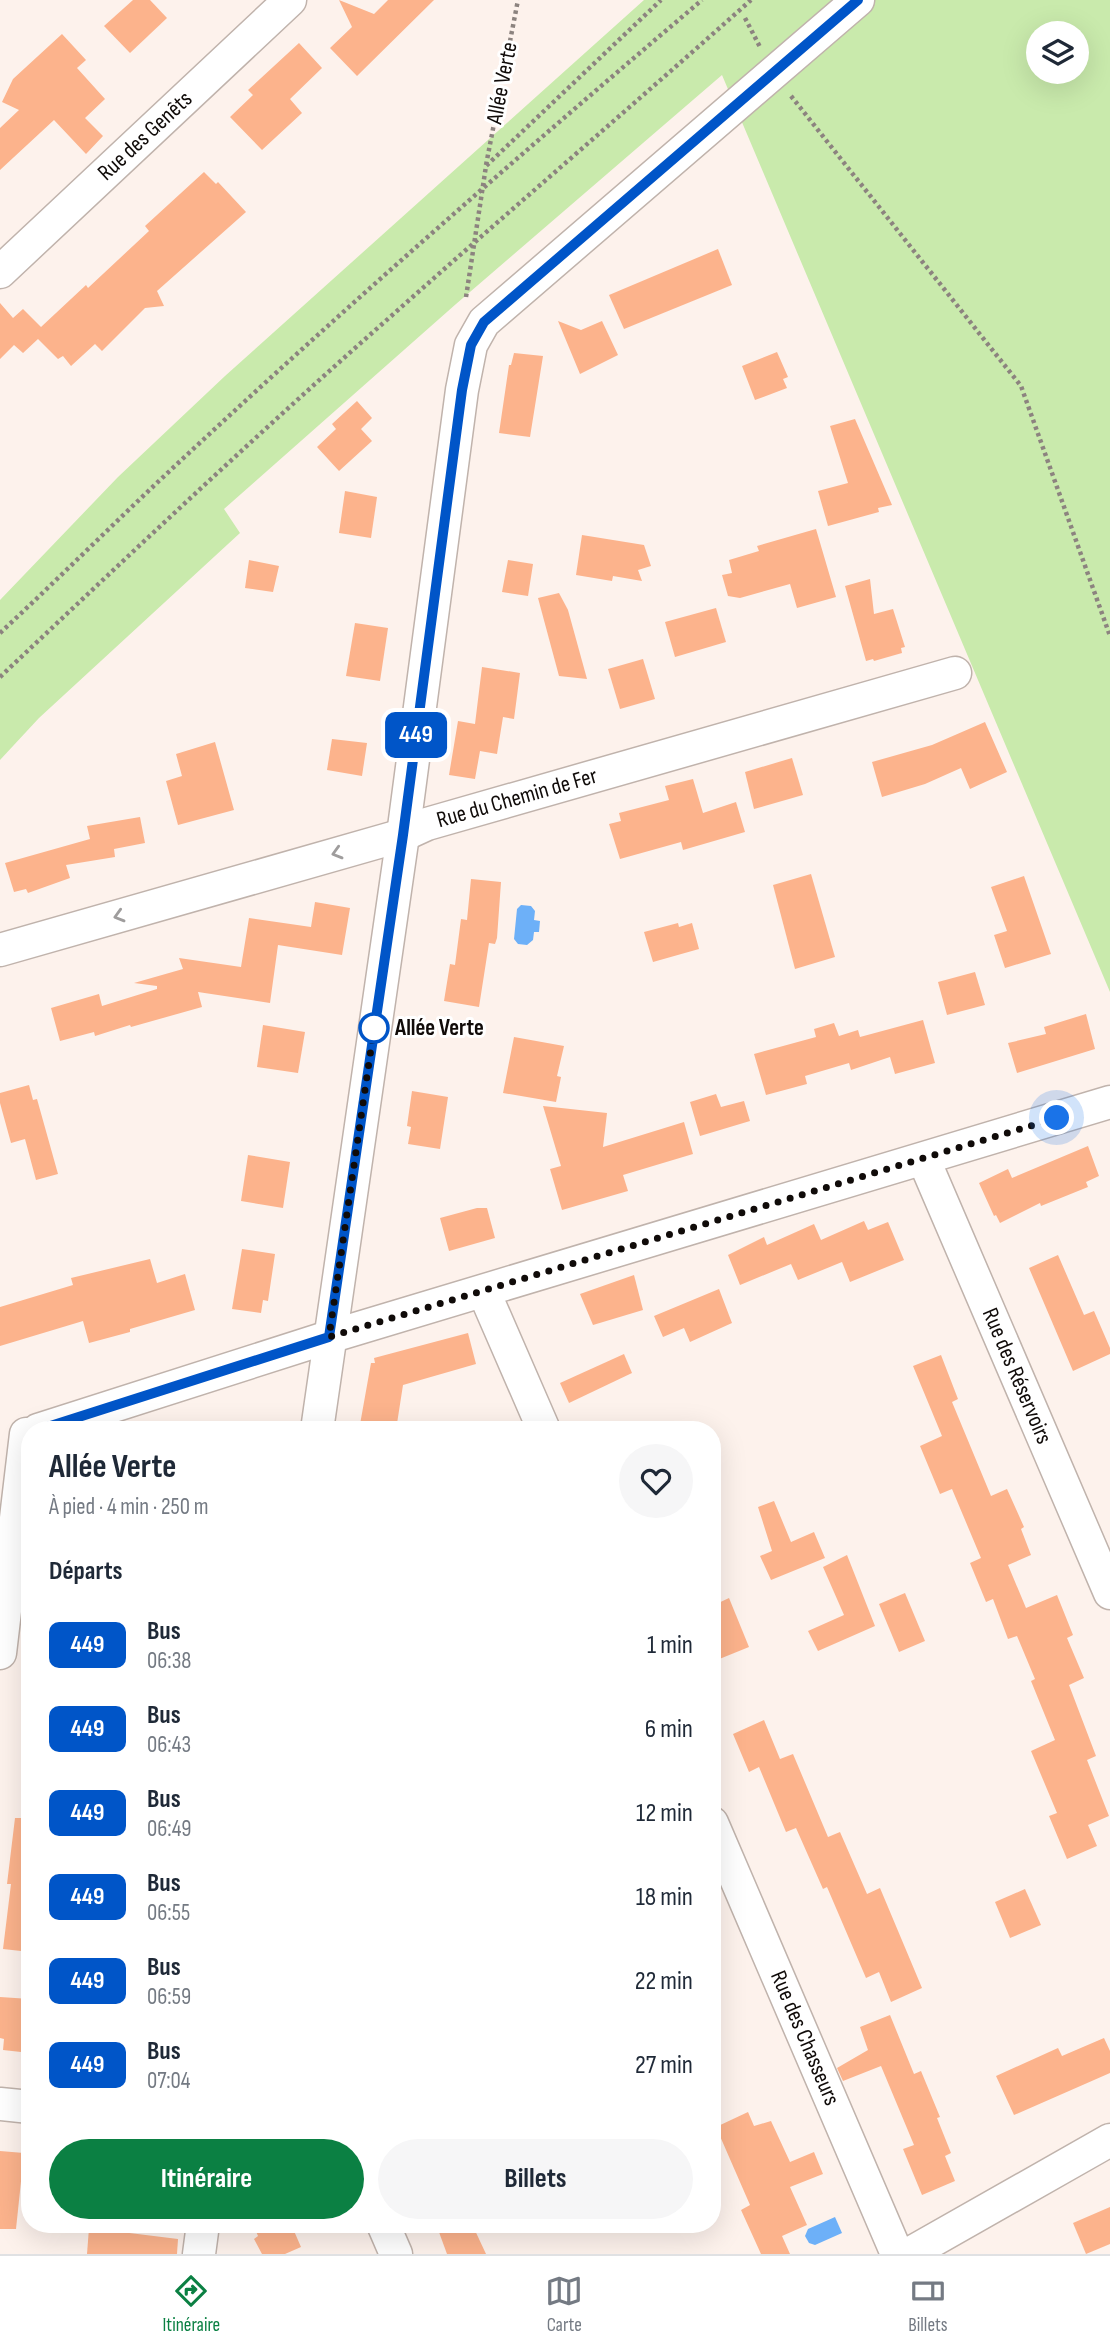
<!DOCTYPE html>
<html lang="fr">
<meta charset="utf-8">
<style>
:root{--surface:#fff;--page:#f6f6f7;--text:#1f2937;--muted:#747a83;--line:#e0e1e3;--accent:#0b8043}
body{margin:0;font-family:"Sofia Sans Condensed",sans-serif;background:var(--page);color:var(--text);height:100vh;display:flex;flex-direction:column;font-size:26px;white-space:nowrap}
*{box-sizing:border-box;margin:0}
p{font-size:23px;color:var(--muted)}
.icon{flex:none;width:38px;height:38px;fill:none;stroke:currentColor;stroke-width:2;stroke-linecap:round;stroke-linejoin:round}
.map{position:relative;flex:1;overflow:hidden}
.drawer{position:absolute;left:21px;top:1421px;width:700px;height:812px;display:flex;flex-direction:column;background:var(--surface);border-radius:28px;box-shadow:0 7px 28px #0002}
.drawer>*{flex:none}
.badge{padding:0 14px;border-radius:10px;font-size:24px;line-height:46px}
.fabs{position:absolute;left:1026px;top:21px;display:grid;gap:14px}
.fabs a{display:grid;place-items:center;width:63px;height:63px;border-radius:50%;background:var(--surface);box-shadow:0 7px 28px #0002;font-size:35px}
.you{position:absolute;width:35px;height:35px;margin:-18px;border:5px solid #fff;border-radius:50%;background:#1a73e8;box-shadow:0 0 0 10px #1a73e833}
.map>.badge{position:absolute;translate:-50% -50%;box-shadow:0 0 0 4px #fff}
h2{padding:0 28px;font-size:26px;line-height:63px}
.round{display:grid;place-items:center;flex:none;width:74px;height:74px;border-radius:37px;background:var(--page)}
.head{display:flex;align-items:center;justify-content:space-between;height:119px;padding:0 28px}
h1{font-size:33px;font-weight:700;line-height:52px}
.button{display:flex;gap:14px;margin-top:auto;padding:14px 28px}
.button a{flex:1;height:80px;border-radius:42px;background:var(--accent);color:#fff;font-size:28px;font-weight:700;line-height:80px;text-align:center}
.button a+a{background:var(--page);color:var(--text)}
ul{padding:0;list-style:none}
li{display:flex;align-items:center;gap:21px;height:84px;padding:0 28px}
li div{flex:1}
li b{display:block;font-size:26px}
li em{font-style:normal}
li .badge{min-width:77px;font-weight:700;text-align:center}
.dock{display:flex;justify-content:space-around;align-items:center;height:98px;border-top:2px solid var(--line);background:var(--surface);font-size:19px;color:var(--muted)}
.dock a{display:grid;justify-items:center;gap:4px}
.dock .on{color:var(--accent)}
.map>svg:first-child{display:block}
.green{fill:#c9eaac;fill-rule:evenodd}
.water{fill:#6db0f8}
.building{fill:#fcb38c}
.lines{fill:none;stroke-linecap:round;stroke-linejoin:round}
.minor-casing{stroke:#c0b3ac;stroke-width:35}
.path{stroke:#8c837f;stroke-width:4.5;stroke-dasharray:3.5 3.5;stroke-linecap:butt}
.minor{stroke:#fff;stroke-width:32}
.oneway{stroke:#9f9d9d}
.line-casing{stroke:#fff;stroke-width:16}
.line{stroke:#0055c8;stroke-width:10}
.walk{stroke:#100b09;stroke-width:7;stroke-dasharray:0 12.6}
.stop-dot{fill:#fff;stroke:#0055c8;stroke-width:3.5}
.labels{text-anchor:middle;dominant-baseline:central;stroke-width:6;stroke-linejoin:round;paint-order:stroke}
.street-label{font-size:23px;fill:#100b09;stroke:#fff}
.stop-label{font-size:23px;font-weight:bold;fill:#100b09;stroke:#fff;text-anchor:start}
</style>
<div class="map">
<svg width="1110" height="2254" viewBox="0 0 1110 2254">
<rect width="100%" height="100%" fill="#fdf2ec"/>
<path class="green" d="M644,0h466v992l-388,-917 -266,229 -232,205 16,24 -201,185 -39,42v-160l118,-123 107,-101zM1038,33h38v39h-38z"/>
<g class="water">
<path d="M521,905l10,1 4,5 -1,9 6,1 -1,11h-5l-1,8 -6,5 -9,-1 -4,-5 3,-30z"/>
<path d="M835,2217l7,16 -27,12 -6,-2 -4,-7 3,-7z"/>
</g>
<g class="building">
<path d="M133,0h17l17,18 -37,35 -26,-27z"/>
<path d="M339,0l35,14 14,-14h46l-77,76 -27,-28 22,-21z"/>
<path d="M62,34l24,26 -9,8 28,31 -20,19 18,18 -17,18 -32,-34 -54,50v-42l19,-18 -17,-8 11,-23z"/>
<path d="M299,43l23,25 -32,31 12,14 -40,37 -32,-33 23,-22 -5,-5z"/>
<path d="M204,172l12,12 2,-2 28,30 -89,79 7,15 -19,2 -43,43 -7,-7 -24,22 -8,-10 -5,3 -20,-20 -15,14 -9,-8 -14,14v-56l13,15 10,-9 18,18 45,-42 2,3 61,-57 -4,-5z"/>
<path d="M718,249l14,36 -108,44 -15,-34z"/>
<path d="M558,321l23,9 21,-9 16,34 -38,19z"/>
<path d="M777,352l11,25 -5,2 4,9 -32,12 -13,-34z"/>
<path d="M514,353l29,3 -13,81 -31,-4 10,-68h2z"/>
<path d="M357,401l15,17 -11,11 11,12 -33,30 -22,-24 19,-18 -4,-5z"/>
<path d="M855,419l37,86 -14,3 1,4 -51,14 -10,-35 30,-8 -18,-57z"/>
<path d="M345,491l32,6 -6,41 -32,-5z"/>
<path d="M816,529l20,68 -39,11 -7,-24 -50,14 -12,-2 -6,-21 10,-2 -3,-13 30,-9 -2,-5z"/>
<path d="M582,535l62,10 7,21 -13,4 4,11 -29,-5 -1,5 -36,-6z"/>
<path d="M249,560l30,6 -6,26 -28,-4z"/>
<path d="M508,560l25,4 -5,32 -26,-4z"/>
<path d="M870,579l4,35 19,-5 12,38 -4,1 1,5 -28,8 -1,-2 -7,2 -21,-75z"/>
<path d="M559,593l9,17 19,69 -28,-3 -21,-78z"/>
<path d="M716,608l10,34 -51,15 -10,-35z"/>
<path d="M355,623l33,5 -8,53 -34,-5z"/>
<path d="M643,659l12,40 -35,10 -12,-40z"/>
<path d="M482,667l38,6 -6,46 -11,-2 -6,37 -17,-3 -5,28 -26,-4 9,-54 17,3z"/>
<path d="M985,722l22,50 -37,17 -9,-21 -36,16 -43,13 -10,-35 60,-17z"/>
<path d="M332,739l35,4 -5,33 -35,-6z"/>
<path d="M215,742l19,68 -56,15 -12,-44 16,-5 -6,-22z"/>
<path d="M792,758l11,37 -49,14 -9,-37z"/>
<path d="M693,779l10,34 33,-11 9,30 -62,18 -2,-8 -61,17 -11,-35 12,-3 -2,-8 50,-13 -4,-14z"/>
<path d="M140,817l5,26 -31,6 1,8 -49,8 4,13 -42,15 -2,-4 -12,3 -9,-29 85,-24 -3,-13z"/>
<path d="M811,874l24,83 -40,12 -22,-84z"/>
<path d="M1024,876l27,78 -46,14 -11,-33 13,-4 -16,-44z"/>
<path d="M471,879l30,3 -4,56 -2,6 -6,-1 -10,64 -35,-6 6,-37 5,1 6,-46 6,1z"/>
<path d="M315,902l35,6 -8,47 -64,-10 -8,58 -72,-11 4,15 -71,20 -1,-2 -35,11 -1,-4 -34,9 -9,-33 48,-14 3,12 55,-17v-3l-23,-3 49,-14 -4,-11 62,9 8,-49 62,9z"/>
<path d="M678,923l1,4 13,-4 7,26 -46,13 -9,-30z"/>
<path d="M975,972l10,33 -38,10 -9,-33z"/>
<path d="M1086,1014l9,35 -78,24 -9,-30 38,-9 -2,-7z"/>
<path d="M923,1020l12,43 -40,11 -5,-17 -39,13 -2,-7 -44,13 2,8 -41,11 -12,-41 62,-17 -2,-8 20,-6 5,13 19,-6 2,7z"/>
<path d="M263,1025l42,7 -7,41 -41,-6z"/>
<path d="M514,1037l50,9 -7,30 4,1 -5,25 -53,-9z"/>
<path d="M29,1085l4,15 4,-1 21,75 -22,6 -11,-41 -14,4 -11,-40v-10z"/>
<path d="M412,1091l36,6 -8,52 -32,-5 3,-17 -4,-1z"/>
<path d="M716,1094l5,13 23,-6 6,20 -50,15 -10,-34z"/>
<path d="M543,1106l64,7 -4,34 81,-25 9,32 -70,21 5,16 -66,19 -12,-41 11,-3z"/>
<path d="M1088,1146l11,30 -13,6 2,5 -47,19 -1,-3 -40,20 -4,-8 -2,1 -15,-33 29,-14 4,9z"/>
<path d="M248,1155l42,7 -7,46 -42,-7z"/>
<path d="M477,1208h10l8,30 -46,13 -9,-33z"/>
<path d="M864,1221l4,9 20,-8 16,38 -54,22 -8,-20 -44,18 -7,-16 -51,21 -12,-30 36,-18 3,8 47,-21 7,16z"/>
<path d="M242,1249l33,5 -7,47 -5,-1 -2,13 -29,-4z"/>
<path d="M1058,1255l26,60 10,-4 16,37v6l-37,17 -44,-103z"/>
<path d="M150,1259l7,24 28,-9 10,36 -65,19v3l-41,11 -6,-22 -83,25v-39l73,-22 -2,-7z"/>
<path d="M634,1275l9,35 -50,15 -13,-31z"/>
<path d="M719,1289l13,34 -42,19 -6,-14 -21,9 -9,-21z"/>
<path d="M468,1333l8,31 -73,21 -7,45h-37l12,-67h4l-1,-5z"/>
<path d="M624,1354l8,19 -63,30 -9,-20z"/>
<path d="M941,1355l17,44 -6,3 39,94 16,-7 17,38 -3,2 10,26 -23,10 18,43 31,-13 16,40 -6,3 17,40 -15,7 27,71 -9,4 22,56 -21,9 9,21 -30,13 -18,-43 8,-3 -26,-62 24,-11 -24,-59 4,-2 -18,-43 -9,3 -15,-40 -7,3 -16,-39 11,-5 -29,-69 -12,5 -20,-48 22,-10 -29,-70z"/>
<path d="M774,1501l17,41 23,-10 11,26 -54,22 -11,-24 12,-5 -14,-44z"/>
<path d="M847,1555l28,71 -57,25 -10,-20 36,-16 -21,-48z"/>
<path d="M905,1593l20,48 -26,11 -20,-48z"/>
<path d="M729,1598l20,49 -37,15v-56z"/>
<path d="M764,1720l16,39 13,-5 35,83 12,-5 27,62 13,-6 42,100 -31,14 -12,-30 -13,6 -39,-91 -4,2 -27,-61 -10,4 -27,-65 -10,5 -16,-38z"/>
<path d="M15,1818h15v134l-27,-3 8,-65h-4z"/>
<path d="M1025,1889l16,36 -31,13 -15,-36z"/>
<path d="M0,1997l30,2v54l-27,-3 1,-11 -4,-1z"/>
<path d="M890,2015l24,59 7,-3 19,46 -3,1 14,35 -6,3 10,25 -33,14 -19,-46 11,-4 -33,-79 -38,15 -6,-13 31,-18 -8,-23z"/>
<path d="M1104,2038l6,13v22l-96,42 -18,-39 62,-28 4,8z"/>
<path d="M748,2112l6,14 17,-5 19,41 24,-10 9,22 -33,13 17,38 -25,11 8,18h-29l-20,-44 9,-5 -34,-78z"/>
<path d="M0,2151l24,2 -8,76h-16z"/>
<path d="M1110,2207v37l-24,10 -13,-31z"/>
<path d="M253,2224h38l10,23 -16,7h-23l-8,-15 4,-3z"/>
<path d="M436,2224h36l14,30h-39z"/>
<path d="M89,2228l89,11 -1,15h-90z"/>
</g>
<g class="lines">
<defs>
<g id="minor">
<path d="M0,272l290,-272"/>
<path d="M0,950l403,-115 24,-11 528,-151"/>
<path d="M924,1160l186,433"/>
<path d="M484,1292l60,138"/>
<path d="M38,1430l291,-93 781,-235"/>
<path d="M317,1430l86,-595 59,-445 9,-45 13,-23 374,-322"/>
<path d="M0,1653l26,-219"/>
<path d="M712,1823l185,431"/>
<path d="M0,2104l30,3"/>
<path d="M383,2224l13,30"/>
<path d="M199,2254l4,-30"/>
<path d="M909,2254l201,-114"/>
</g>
</defs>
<use href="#minor" class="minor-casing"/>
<g class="path">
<path d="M745,18l15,29"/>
<path d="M791,96l230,290 89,250"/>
<path d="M486,165l32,-165"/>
<path d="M466,297l20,-131 175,-166"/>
<path d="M0,633c54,-50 107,-103 160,-153 176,-165 358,-324 542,-480"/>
<path d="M0,677c128,-121 256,-242 389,-359 120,-107 242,-211 362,-318"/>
</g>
<use href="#minor" class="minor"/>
</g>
<defs><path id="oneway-chevron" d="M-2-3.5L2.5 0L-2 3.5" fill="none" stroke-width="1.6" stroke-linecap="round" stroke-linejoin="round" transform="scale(1.75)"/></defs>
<g class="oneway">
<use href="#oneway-chevron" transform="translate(337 853) rotate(164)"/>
<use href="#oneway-chevron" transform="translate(119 916) rotate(164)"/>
</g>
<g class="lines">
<defs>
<path id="line" d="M38,1430l291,-93 74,-502 59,-445 9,-45 13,-23 374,-322"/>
</defs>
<use href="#line" class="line-casing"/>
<use href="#line" class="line"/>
<path class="walk" d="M374,1028l-45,309 728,-219"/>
</g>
<circle class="stop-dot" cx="374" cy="1028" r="14"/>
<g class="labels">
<g class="street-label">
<text transform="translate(502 83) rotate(-79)">Allée Verte</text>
<text transform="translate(145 136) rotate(-43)">Rue des Genêts</text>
<text transform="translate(517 798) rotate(-16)">Rue du Chemin de Fer</text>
<text transform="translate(1017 1376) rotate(67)">Rue des Réservoirs</text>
<text transform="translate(805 2038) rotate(67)">Rue des Chasseurs</text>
</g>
<g class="stop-label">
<text x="395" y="1028">Allée Verte</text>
</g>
</g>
</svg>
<div class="fabs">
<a><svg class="icon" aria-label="layers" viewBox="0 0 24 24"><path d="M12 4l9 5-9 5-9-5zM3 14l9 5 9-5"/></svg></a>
</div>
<div class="you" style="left:1057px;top:1118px"></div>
<b class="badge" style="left:416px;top:735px;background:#0055c8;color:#fff">449</b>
<section class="drawer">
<div class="head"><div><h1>Allée Verte</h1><p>À pied · 4 min · 250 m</p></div><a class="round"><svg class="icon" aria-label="heart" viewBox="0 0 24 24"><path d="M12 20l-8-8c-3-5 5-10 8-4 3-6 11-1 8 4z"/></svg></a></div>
<h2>Départs</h2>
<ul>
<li><span class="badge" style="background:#0055c8;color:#fff">449</span><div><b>Bus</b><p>06:38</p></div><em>1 min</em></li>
<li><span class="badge" style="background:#0055c8;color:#fff">449</span><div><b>Bus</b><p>06:43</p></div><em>6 min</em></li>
<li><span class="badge" style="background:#0055c8;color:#fff">449</span><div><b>Bus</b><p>06:49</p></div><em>12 min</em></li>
<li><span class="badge" style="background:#0055c8;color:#fff">449</span><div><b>Bus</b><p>06:55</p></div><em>18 min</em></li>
<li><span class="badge" style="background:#0055c8;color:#fff">449</span><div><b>Bus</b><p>06:59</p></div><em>22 min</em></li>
<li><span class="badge" style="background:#0055c8;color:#fff">449</span><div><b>Bus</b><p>07:04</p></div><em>27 min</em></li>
</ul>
<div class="button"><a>Itinéraire</a><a>Billets</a></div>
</section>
</div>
<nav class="dock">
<a class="on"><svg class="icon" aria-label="directions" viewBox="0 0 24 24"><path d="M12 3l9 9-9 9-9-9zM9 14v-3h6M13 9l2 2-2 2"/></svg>Itinéraire</a>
<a><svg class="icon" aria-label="map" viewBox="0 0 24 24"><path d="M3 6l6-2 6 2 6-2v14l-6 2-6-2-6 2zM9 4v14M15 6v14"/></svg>Carte</a>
<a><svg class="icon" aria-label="tickets" viewBox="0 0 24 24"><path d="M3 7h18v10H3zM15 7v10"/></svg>Billets</a>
</nav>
